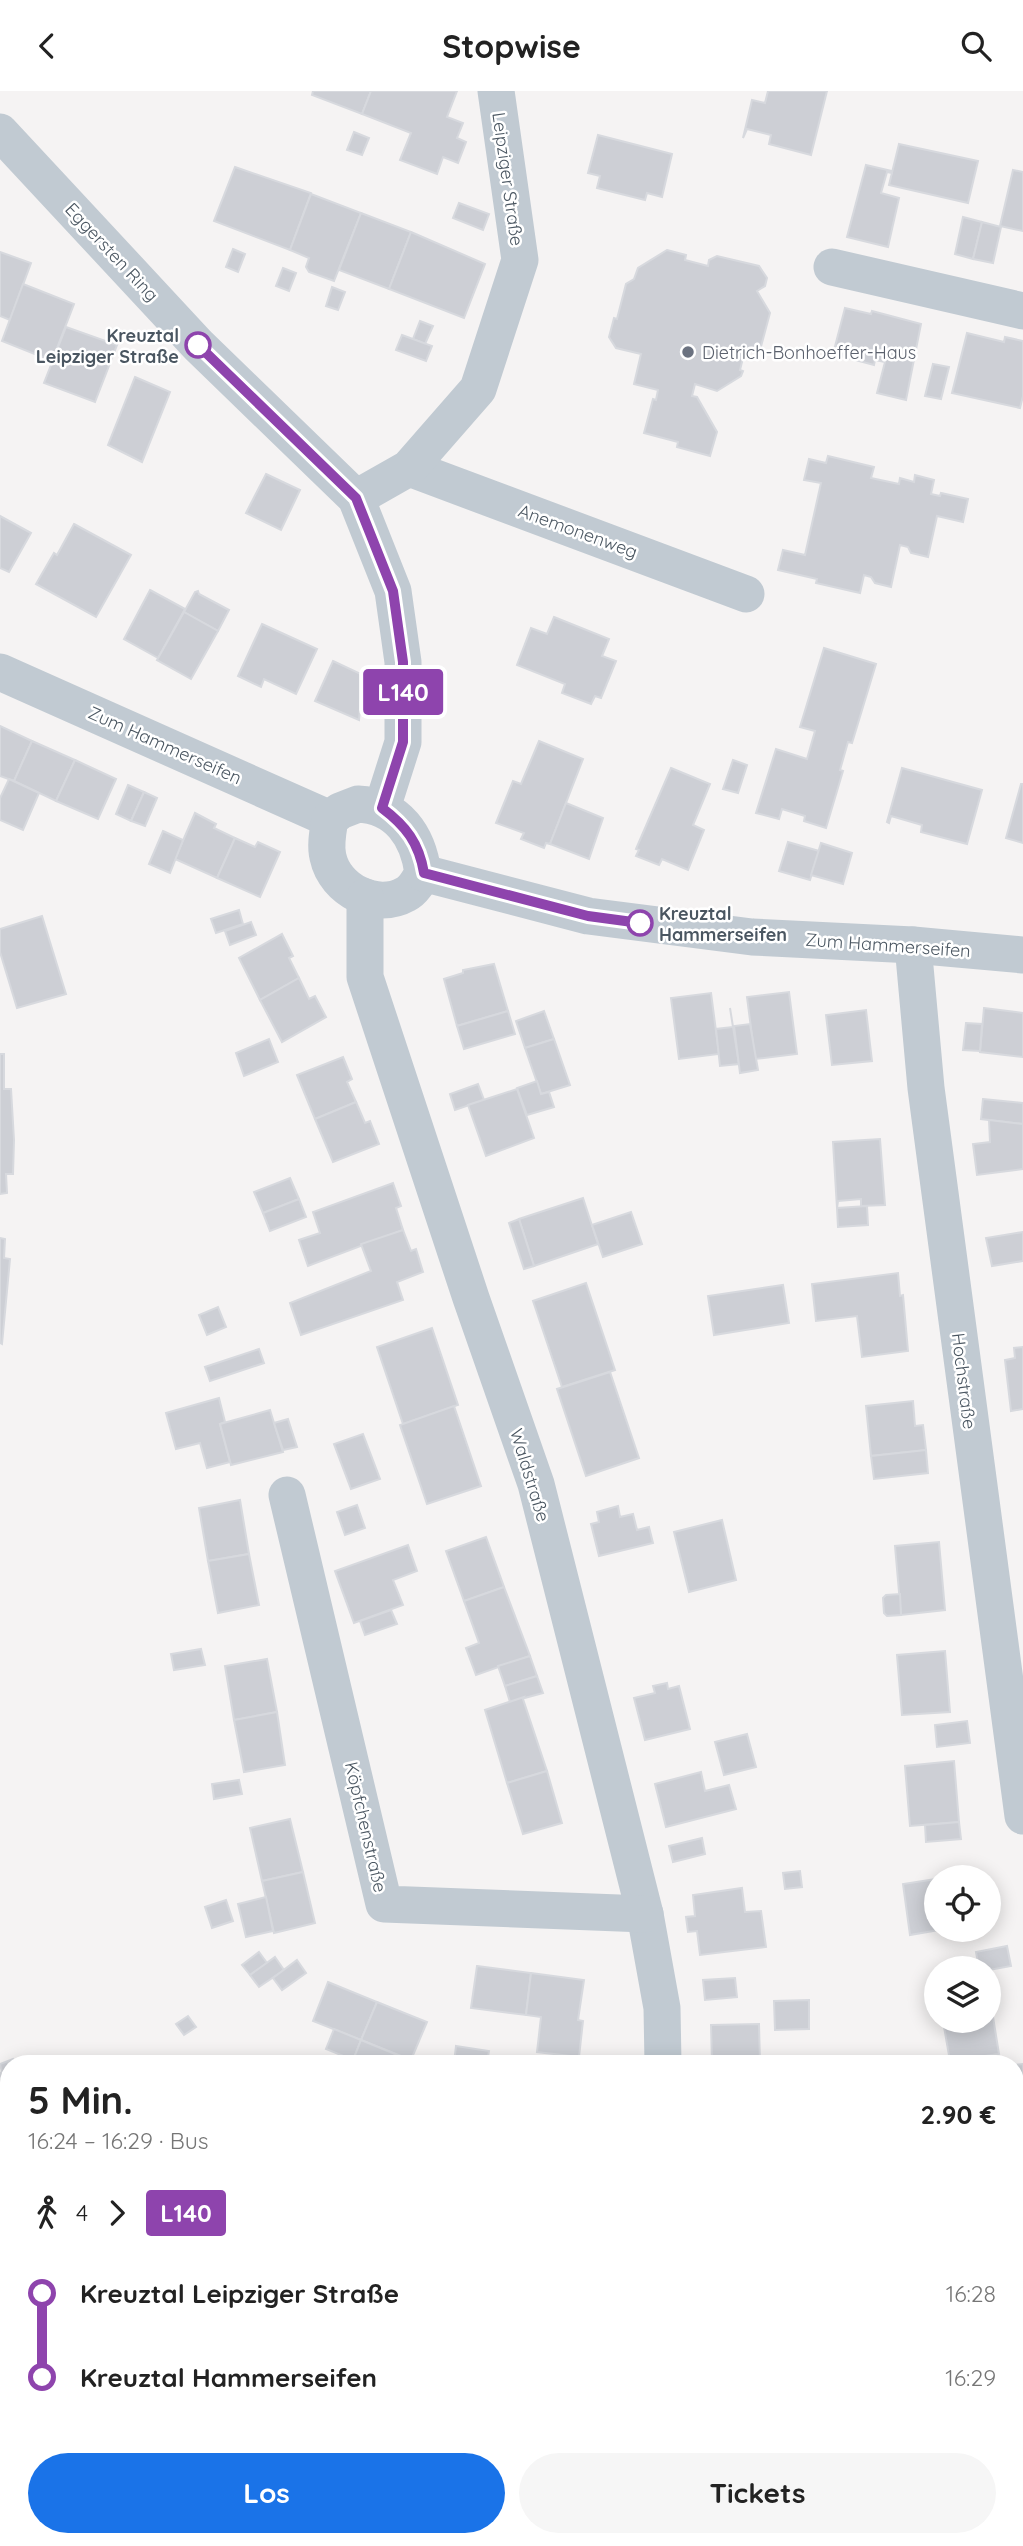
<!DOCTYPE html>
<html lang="de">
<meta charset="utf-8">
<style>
:root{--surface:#fff;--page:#f6f6f6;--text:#222;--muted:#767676;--accent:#1a73e8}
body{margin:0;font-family:Quicksand,sans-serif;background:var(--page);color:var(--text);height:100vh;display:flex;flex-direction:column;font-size:26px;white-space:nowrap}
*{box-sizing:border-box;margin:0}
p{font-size:23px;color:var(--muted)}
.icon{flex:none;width:38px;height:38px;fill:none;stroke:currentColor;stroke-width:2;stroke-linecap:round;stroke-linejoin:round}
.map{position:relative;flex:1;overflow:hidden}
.side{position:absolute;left:0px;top:1964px;width:1024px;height:492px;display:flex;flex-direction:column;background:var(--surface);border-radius:28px 28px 0 0;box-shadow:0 4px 18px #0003}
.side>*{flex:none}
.badge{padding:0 14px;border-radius:5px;font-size:24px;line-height:46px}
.controls{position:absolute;left:924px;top:1774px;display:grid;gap:14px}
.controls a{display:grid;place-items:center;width:77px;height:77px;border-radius:50%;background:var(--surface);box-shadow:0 4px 18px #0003;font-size:35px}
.map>.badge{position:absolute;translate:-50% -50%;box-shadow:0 0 0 4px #fff}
.legs{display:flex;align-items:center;gap:10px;height:77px;padding:0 28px;font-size:23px}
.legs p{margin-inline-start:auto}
.headline{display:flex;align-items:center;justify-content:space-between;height:119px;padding:0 28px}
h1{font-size:38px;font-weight:800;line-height:52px}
.action{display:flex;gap:14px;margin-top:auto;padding:14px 28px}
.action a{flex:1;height:80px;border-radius:42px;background:var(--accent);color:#fff;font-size:28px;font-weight:800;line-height:80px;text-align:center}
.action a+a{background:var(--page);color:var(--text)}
ul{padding:0 28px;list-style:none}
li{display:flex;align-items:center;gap:24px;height:84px;font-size:26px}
li i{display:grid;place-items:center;width:10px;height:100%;margin:0 9px;background:currentColor}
li i::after{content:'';width:18px;height:18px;margin:-9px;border:5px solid;border-radius:50%;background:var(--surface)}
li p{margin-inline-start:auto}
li:first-child i{background:linear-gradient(#0000 50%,currentColor 0)}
li:last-child i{background:linear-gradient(currentColor 50%,#0000 0)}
header{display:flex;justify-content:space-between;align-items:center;height:91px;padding:0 28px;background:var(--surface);font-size:32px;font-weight:800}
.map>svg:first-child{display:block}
.building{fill:#cdcfd5;stroke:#d7d9de;stroke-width:2}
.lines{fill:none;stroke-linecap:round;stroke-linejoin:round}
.minor{stroke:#c1cad2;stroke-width:37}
.line-1-casing{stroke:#fff;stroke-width:16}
.line-1{stroke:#8e44ad;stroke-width:10}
.stop-1-dot{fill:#fff;stroke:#8e44ad;stroke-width:3.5}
.worship-dot{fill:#6b7280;stroke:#fff;stroke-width:2.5}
.labels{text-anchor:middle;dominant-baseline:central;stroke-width:5;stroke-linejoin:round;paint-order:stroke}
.street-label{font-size:18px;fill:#4a5661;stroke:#fff}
.stop-label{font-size:18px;font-weight:bold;fill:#4a5661;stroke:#fff;text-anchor:end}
.worship-label{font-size:18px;fill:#5b616d;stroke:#fff;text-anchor:start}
</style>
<header><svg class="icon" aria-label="back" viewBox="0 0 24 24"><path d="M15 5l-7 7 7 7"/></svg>Stopwise<svg class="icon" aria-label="search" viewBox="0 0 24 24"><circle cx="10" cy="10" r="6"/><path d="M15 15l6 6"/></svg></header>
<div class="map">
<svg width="1023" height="2455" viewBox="0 0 1023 2455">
<rect width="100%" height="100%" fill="#f5f3f3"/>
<g class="building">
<path d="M313,0h58l-9,23 -50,-19z"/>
<path d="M371,0h86l-10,26 16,6 -6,15 9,4 -8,21 -15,-6 -6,17 -37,-14 11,-27 -49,-19z"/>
<path d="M768,0h59l-16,64 -42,-11 2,-9 -24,-6 -4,9 9,-38 13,3z"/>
<path d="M354,41l15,6 -7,17 -15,-5z"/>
<path d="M598,44l74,19 -10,43 -15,-4 -2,7 -48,-12 3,-12 -12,-3z"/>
<path d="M899,53l79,17 -10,42 -79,-18z"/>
<path d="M866,74l26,6v2l-5,-1 -6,21 18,5 -11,49 -41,-10z"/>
<path d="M235,76l76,26 -21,57 -76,-29z"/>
<path d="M1013,79l10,2v59l-23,-5z"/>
<path d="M311,103l50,19 -27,68 -25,-9 -3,-5 3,-9 -19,-8z"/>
<path d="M459,112l30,11 -6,16 -30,-12z"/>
<path d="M361,122l50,19 -22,57 -50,-19z"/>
<path d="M963,126l19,5 -9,37 -18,-5z"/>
<path d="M982,131l19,5 -8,36 -20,-4z"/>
<path d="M411,141l74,32 -21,54 -75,-29z"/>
<path d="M233,158l12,5 -7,18 -12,-5z"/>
<path d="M667,159l19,5 -1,5 23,6 1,-6 8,-4 42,10 8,12 -2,8 -8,5 13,22 -11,41 -14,-4 -5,20 3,1 -2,5 -24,15 -22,-7 -3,12 5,1 20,35 -7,24 -33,-9 1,-5 -34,-9 9,-34 3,1 2,-10 -24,-6 7,-30 -25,-6 -7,-11 5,-19 3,1 9,-35 8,-5 4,-11z"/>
<path d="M0,161l31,11 -21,57 -10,-4z"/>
<path d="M283,177l13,5 -7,18 -13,-5z"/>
<path d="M23,193l51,20 -22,57 -50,-20z"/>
<path d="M332,196l13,5 -7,18 -12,-4z"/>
<path d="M845,217l26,6 1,-3 49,13 -15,76 -29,-7 8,-31 -10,-2 -1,5 -41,-11z"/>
<path d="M420,230l13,5 -8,18 -12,-5z"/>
<path d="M66,236l51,18 -22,57 -51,-19z"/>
<path d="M967,242l37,9 1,-5 18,4v55l-3,12 -68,-15z"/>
<path d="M402,244l30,11 -6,15 -30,-11z"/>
<path d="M933,273l16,3 -8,32 -16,-3z"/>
<path d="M135,286l35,15 -28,70 -34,-17z"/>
<path d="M828,365l46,11 -3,11 28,6 1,-6 14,4 1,-7 19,5 -3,14 9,2 1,-3 27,6 -5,23 -26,-6 -9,41 -17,-4 -3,-6 -8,-2 -9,42 -16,-4 -4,-6 -7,-2 -4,18 -44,-10 1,-4 -39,-9 5,-20 22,5 16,-72 -17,-3 5,-21 17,4z"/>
<path d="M266,383l34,16 -19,40 -35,-17z"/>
<path d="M0,425l31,17 -22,39 -9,-4z"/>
<path d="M74,433l57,31 -35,62 -60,-33 18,-31 3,2z"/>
<path d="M150,499l35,19 -27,49 -34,-19z"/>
<path d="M198,500l1,3 30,16 -11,21 -34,-19 11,-20z"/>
<path d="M184,521l34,19 -27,48 -34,-19z"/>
<path d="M554,526l55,22 -7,17 14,5 -15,37 -6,-2 -4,8 -29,-11 3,-9 -48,-19 14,-37 16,6z"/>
<path d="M262,533l55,25 -21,45 -32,-15 -3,8 -23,-11z"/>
<path d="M824,557l52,16 -24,79 -4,-1 -8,28 3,1 -17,57 -22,-7 1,-5 -23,-7 -3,10 -23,-6 20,-64 31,10 8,-28 -15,-4z"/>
<path d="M333,570l30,14 -4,45 -44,-19z"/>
<path d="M0,635l32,15 -18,40 -14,-5z"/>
<path d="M32,650l43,19 -19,41 -42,-20z"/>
<path d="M539,650l44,18 -33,85 -4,-1 -2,5 -23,-9 3,-6 -28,-10 17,-42 8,3z"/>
<path d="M75,669l41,19 -18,40 -42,-18z"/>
<path d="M733,669l14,5 -9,28 -15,-4z"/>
<path d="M671,677l39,16 -17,41 11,5 -16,40 -26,-11 -3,6 -23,-9 3,-6 -3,-1z"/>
<path d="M902,677l80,22 -15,54 -46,-12 1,-7 -31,-9 -2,7 -2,-1z"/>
<path d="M9,688l30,14 -16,37 -23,-10v-22z"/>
<path d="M1021,693h2v59l-17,-5z"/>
<path d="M128,694l16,7 -13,29 -15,-7z"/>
<path d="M144,701l13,6 -12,28 -14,-5z"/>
<path d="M566,712l37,15 -14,41 -39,-15z"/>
<path d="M195,722l21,11 -2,4 21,10 -18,40 -42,-19z"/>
<path d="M163,740l20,9 -13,33 -21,-9z"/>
<path d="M235,747l20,9 3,-5 22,10 -20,45 -43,-19z"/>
<path d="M788,751l31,9 -9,29 -31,-9z"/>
<path d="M821,752l31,10 -9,31 -32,-9z"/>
<path d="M239,819l4,14 -27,9 -5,-14z"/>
<path d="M42,825l24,78 -49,14 -17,-56v-23z"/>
<path d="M251,831l5,13 -26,10 -5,-14z"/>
<path d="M282,843l11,22 -4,2 10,20 -39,22 -21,-42z"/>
<path d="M494,873l14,47 -51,15 -13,-47 19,-6v-3z"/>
<path d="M299,887l10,21 6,-3 11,21 -44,25 -22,-42z"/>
<path d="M789,901l8,62 -42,5 -8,-62z"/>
<path d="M711,902l8,61 -40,5 -8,-61z"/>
<path d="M730,917l9,56 -19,2 -4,-37 17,-2z"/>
<path d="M984,917l39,5v44l-43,-5z"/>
<path d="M866,919l6,51 -40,4 -6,-50z"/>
<path d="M508,920l7,23 -51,15 -7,-23z"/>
<path d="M544,920l10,28 -29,9 -9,-27z"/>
<path d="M966,932l16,1 -2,27 -17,-1z"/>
<path d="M750,933l8,46 -18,3 -6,-47z"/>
<path d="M269,948l9,23 -34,14 -8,-23z"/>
<path d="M554,948l16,46 -29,9 -16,-46z"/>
<path d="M0,963h4v35h7l3,51 -1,34h-7l1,19 -7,1z"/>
<path d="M343,966l9,22 -5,3 9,20 -41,17 -18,-44z"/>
<path d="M537,990l4,13 8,-2 5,15 -27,8 -10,-27z"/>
<path d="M478,993l6,16 -29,10 -5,-16z"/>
<path d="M517,998l17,49 -48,18 -18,-51z"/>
<path d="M983,1008l40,4v21l-42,-5z"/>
<path d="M356,1011l9,21 5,-2 9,23 -46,18 -18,-43z"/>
<path d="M989,1029l34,4v45l-46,6 -4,-31 17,-2z"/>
<path d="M880,1048l5,66 -24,1v-7l-23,2 -1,7 -4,-66z"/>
<path d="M290,1087l9,21 -36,14 -9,-21z"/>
<path d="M393,1092l8,23 -5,2 7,22 -95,36 -9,-26 21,-7 -7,-21z"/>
<path d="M583,1107l15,46 -64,22 -15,-47z"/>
<path d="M299,1108l7,18 -36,14 -7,-18z"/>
<path d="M867,1115l1,19 -30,2 -1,-19z"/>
<path d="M631,1121l11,32 -39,13 -11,-32z"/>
<path d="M519,1128l15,47 -10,3 -15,-46z"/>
<path d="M403,1139l8,21 5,-2 7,23 -26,10 6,18 -102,35 -11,-32 81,-32 -10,-27z"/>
<path d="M1023,1141v29l-31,5 -6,-28z"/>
<path d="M0,1147l5,1 -1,19 6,1 -8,85 -2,-1z"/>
<path d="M898,1182l2,23 3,-1 5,56 -46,6 -5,-41 -41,5 -4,-37z"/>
<path d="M586,1192l29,87 -53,17 -29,-86z"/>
<path d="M783,1194l6,38 -75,12 -6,-39z"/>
<path d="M218,1216l8,20 -19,8 -8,-20z"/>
<path d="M432,1237l26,77 -55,19 -26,-77z"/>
<path d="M1023,1256v62l-12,2 -6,-51 10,-2 -1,-10z"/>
<path d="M259,1258l5,14 -54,18 -5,-14z"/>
<path d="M610,1281l29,86 -53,18 -29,-87z"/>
<path d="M219,1307l6,24 -5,2 10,38 -23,6 -7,-25 -24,6 -10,-36z"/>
<path d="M913,1310l2,25 8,-1 3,25 -55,6 -5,-50z"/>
<path d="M454,1315l27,80 -54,18 -27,-79z"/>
<path d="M270,1319l13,42 -52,13 -11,-41z"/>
<path d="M288,1328l9,28 -14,3 -9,-27z"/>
<path d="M363,1343l17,45 -29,10 -17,-45z"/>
<path d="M926,1359l2,23 -54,6 -3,-23z"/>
<path d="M240,1409l9,54 -41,7 -9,-53z"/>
<path d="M357,1414l8,23 -20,7 -8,-23z"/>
<path d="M618,1415l2,11 13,-3 4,16 12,-3 4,16 -54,13 -8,-32 8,-2 -2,-10z"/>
<path d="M722,1429l14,60 -47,12 -15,-60z"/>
<path d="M486,1446l18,50 -40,14 -18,-50z"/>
<path d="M939,1451l6,68 -44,5 -6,-69z"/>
<path d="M408,1454l9,26 -24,9 10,25 -49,18 -19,-52z"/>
<path d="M249,1463l10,51 -41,8 -10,-52z"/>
<path d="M504,1496l26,69 -54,19 -10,-27 13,-5 -15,-42z"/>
<path d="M900,1503l1,21 -14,1 -3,-3 -1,-15 3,-3z"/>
<path d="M391,1519l6,14 -32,11 -5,-14z"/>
<path d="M201,1558l4,16 -31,5 -3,-16z"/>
<path d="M945,1560l5,61 -48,3 -5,-60z"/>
<path d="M530,1565l7,20 -32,10 -7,-20z"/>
<path d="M267,1568l10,53 -43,8 -9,-54z"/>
<path d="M537,1585l6,17 -33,9 -5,-16z"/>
<path d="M667,1592l1,6 11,-3 11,43 -45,11 -11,-42 21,-5 -2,-7z"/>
<path d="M524,1606l-1,2 24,72 -40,12 -22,-73z"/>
<path d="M277,1621l8,53 -41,7 -10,-52z"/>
<path d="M967,1630l3,22 -33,4 -2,-22z"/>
<path d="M747,1643l9,33 -32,8 -9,-33z"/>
<path d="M954,1670l5,61 -49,4 -5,-60z"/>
<path d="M547,1680l15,52 -39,11 -16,-51z"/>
<path d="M701,1681l4,19 24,-6 7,24 -70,18 -11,-43z"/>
<path d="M239,1689l3,14 -28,5 -2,-15z"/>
<path d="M290,1728l13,53 -41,9 -12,-53z"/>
<path d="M959,1731l2,17 -35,3 -1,-17z"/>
<path d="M702,1747l3,16 -32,8 -4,-16z"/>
<path d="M800,1780l2,16 -17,2 -2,-16z"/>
<path d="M303,1781l12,51 -41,10 -12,-52z"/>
<path d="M936,1788v51h3l-29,5 -7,-51z"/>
<path d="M742,1797l3,24 16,-1 5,36 -66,8 -3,-24 -9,1 -2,-15 9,-1 -2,-21z"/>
<path d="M266,1806l7,34 -27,6 -8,-33z"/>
<path d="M226,1809l7,21 -21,7 -7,-21z"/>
<path d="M1007,1855l4,20 -22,4 -10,-1 -3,-17z"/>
<path d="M259,1861l8,11 -17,12 -8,-10z"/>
<path d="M275,1866l9,13 -25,17 -9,-12z"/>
<path d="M297,1869l9,13 -24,17 -9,-12z"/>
<path d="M477,1875l54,7 -5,42 -55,-7z"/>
<path d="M531,1882l53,7 -6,40 5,1 -4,36 -42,-5 4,-35 -15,-2z"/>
<path d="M735,1887l2,19 -32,3 -2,-20z"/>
<path d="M328,1891l49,20 -16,38 -48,-19z"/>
<path d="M989,1901l10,62 -49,7 -7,-40h46z"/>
<path d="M809,1909v29l-34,1 -1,-29z"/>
<path d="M377,1911l50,20 -16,38 -50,-20z"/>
<path d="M188,1925l8,11 -12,8 -8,-11z"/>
<path d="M759,1933l1,39h-48l-1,-38z"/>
<path d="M334,1938l27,11 -8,20 -27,-11z"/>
<path d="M361,1949l34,14 -4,9h-39z"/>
<path d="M456,1955l33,5 -2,12h-33z"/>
<path d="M13,1968l2,4h-6v73l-7,-16 -2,1v-48l2,-1 -2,-8z"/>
<path d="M1023,1973v17l-8,1v-17z"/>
<path d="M1023,1990v16l-8,1v-16z"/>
<path d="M1015,2045l6,39 -6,3z"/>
<path d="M1023,2131v67l-8,1v-67z"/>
<path d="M0,2188l9,16v26l-9,4z"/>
<path d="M1023,2247v71l-8,2v-72z"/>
<path d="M1023,2378v31l-8,2v-4l3,-1 -3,-12v-13z"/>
<path d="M195,2446h39l13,9h-58z"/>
<rect x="680" y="2446" width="16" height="9"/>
<rect x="696" y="2446" width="61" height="9"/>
<path d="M874,2446h68l1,9h-68z"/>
<path d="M996,2446l2,9h-19l-2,-7z"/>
<path d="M977,2448l2,7h-19l-1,-3z"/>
</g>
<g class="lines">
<g class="minor">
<path d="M0,41l198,213 158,153 37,93 10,71v80l-21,66"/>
<path d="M832,176l191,44"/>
<path d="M409,377l337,126"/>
<path d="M356,407l53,-30 69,-79 42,-129 -24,-169"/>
<path d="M0,581l330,147"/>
<path d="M358,713c40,2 60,32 65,69 -4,7 -9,17 -17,21 -30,17 -71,-4 -78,-37 -3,-12 0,-26 2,-38l10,-8z"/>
<path d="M423,782l165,43 164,21 161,8 110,10"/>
<path d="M365,806v80l106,321 65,186 109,430 17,94 1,55"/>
<path d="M913,854l13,143 97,728"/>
<path d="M287,1404l97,409 261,10"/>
<path d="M0,2125l9,17"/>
<path d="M350,2446l19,9"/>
<path d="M640,2455v-9"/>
</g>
</g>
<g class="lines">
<defs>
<path id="line-1" d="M198,254l158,153 37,93 10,71v80l-21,66c24,18 37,35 42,65l164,43 52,7"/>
</defs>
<use href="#line-1" class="line-1-casing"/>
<use href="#line-1" class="line-1"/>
</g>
<g class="stop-1-dot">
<circle cx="198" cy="254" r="12"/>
<circle cx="640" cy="832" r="12"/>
</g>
<circle class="worship-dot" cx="688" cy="261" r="7"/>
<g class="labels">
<g class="street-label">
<text transform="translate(508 88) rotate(82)">Leipziger Straße</text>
<text transform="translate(112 161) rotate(47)">Eggersten Ring</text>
<text transform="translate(578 440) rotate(20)">Anemonenweg</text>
<text transform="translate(165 654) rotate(24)">Zum Hammerseifen</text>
<text transform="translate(888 854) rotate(4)">Zum Hammerseifen</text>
<text transform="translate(964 1290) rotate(83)">Hochstraße</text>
<text transform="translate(530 1384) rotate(73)">Waldstraße</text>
<text transform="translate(366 1736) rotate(77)">Köpfchenstraße</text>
</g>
<g class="stop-label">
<text x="179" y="244">Kreuztal<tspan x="179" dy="21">Leipziger Straße</tspan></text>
<text x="659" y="822" text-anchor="start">Kreuztal<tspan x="659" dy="21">Hammerseifen</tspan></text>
</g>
<g class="worship-label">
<text x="702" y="261">Dietrich-Bonhoeffer-Haus</text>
</g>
</g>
</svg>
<div class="controls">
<a><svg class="icon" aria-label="locate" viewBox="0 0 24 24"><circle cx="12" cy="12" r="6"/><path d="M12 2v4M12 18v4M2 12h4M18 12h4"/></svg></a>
<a><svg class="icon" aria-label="layers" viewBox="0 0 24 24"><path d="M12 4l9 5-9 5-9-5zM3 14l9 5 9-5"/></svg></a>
</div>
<b class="badge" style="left:403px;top:601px;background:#8e44ad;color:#fff">L140</b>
<section class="side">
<div class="headline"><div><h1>5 Min.</h1><p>16:24 – 16:29 · Bus</p></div><b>2.90 €</b></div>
<div class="legs"><svg class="icon" aria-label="walk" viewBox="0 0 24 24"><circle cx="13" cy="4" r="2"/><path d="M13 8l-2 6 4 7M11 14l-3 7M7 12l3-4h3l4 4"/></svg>4<svg class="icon" aria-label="forward" viewBox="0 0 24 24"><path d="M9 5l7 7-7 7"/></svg><b class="badge" style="background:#8e44ad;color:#fff">L140</b></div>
<ul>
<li><i style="color:#8e44ad"></i><b>Kreuztal Leipziger Straße</b><p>16:28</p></li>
<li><i style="color:#8e44ad"></i><b>Kreuztal Hammerseifen</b><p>16:29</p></li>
</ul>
<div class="action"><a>Los</a><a>Tickets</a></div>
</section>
</div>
